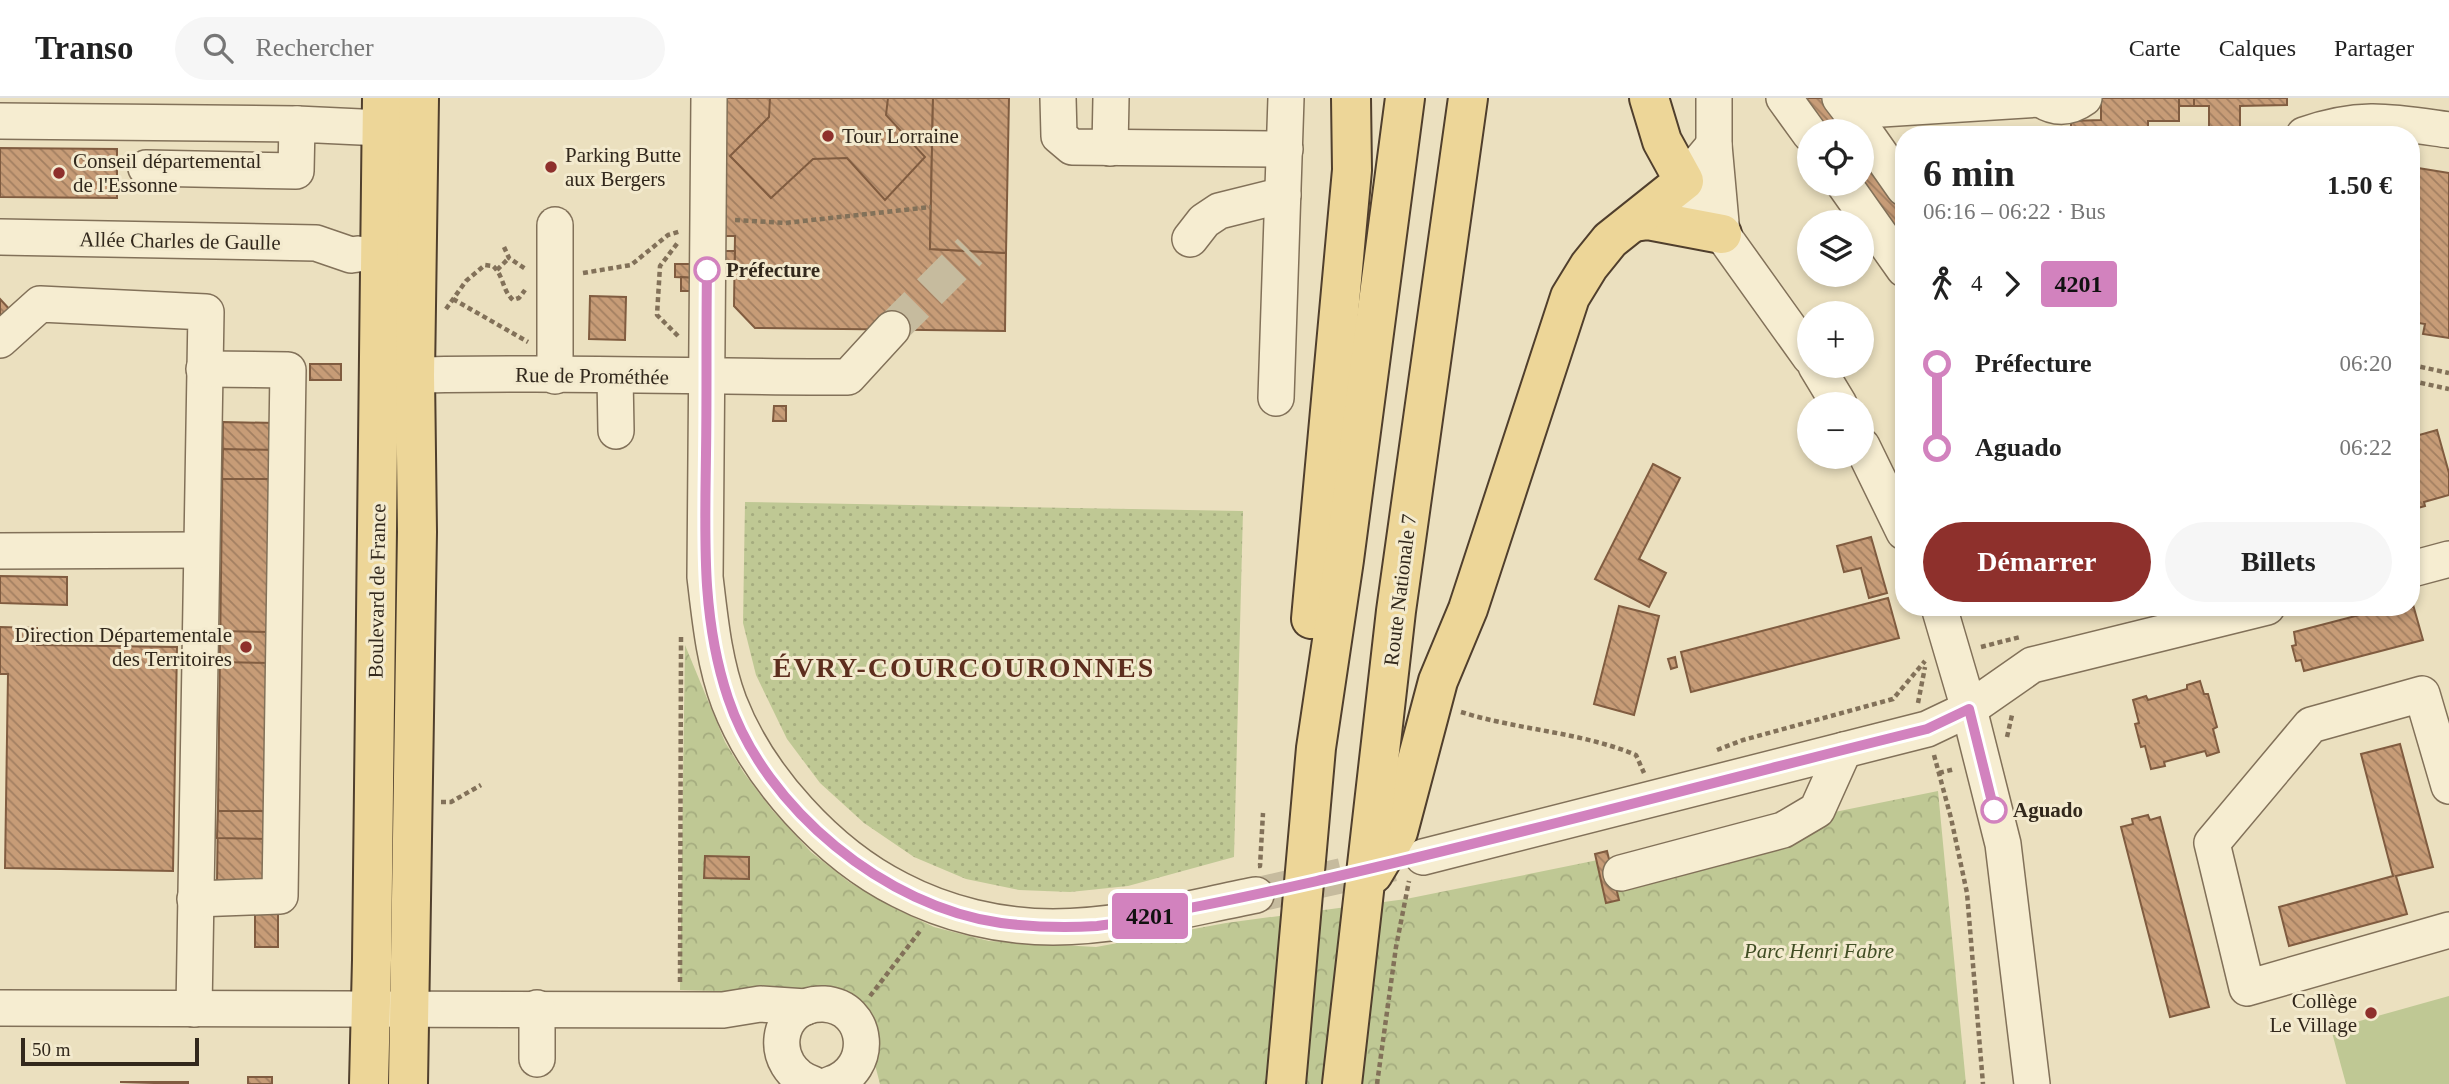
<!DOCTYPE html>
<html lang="fr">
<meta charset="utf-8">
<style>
:root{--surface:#fff;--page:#f6f6f6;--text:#222;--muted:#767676;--line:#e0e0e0;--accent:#8e302c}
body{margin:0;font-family:"Times New Roman",serif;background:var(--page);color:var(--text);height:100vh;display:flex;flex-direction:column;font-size:26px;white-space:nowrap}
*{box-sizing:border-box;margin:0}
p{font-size:23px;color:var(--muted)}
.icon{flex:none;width:38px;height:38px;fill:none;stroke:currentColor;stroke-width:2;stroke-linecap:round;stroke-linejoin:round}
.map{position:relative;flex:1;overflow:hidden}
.details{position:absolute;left:1895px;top:28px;width:525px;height:490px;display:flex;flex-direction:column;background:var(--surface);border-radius:28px;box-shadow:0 4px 10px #0003}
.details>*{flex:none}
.badge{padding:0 14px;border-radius:5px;font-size:24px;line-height:46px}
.tools{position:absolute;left:1797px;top:21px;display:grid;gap:14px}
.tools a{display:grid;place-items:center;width:77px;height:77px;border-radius:50%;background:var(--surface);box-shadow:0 4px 10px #0003;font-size:35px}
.scale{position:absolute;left:21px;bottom:18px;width:178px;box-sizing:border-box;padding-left:7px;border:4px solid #32281c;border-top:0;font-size:19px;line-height:24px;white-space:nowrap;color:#32281c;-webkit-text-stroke:5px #f3eace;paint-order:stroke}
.map>.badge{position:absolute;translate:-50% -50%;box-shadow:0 0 0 4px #fff}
.legs{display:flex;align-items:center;gap:10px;height:77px;padding:0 28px;font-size:23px}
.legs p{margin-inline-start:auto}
.headline{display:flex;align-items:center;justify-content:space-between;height:119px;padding:0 28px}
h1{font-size:38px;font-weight:700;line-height:52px}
.button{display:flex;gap:14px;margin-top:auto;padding:14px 28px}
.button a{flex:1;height:80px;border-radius:42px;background:var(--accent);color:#fff;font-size:28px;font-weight:700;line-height:80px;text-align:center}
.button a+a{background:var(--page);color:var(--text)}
ul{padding:0 28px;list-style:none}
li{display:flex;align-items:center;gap:24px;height:84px;font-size:26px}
li i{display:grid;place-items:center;width:10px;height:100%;margin:0 9px;background:currentColor}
li i::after{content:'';width:18px;height:18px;margin:-9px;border:5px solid;border-radius:50%;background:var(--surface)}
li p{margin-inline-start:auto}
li:first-child i{background:linear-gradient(#0000 50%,currentColor 0)}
li:last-child i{background:linear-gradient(currentColor 50%,#0000 0)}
header{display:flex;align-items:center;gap:42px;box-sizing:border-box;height:98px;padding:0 35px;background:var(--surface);border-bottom:2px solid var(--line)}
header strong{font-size:33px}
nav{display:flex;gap:38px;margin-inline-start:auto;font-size:24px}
.search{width:490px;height:63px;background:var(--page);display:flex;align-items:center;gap:18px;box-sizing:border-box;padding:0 24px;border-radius:38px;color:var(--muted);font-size:26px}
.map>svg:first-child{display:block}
.grass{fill:url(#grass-dots)}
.forest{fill:url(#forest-crowns)}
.pitch{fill:#bfc894}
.building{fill:url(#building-back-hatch);stroke:#805c40;stroke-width:2}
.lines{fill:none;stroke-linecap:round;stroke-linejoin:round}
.minor-tunnel{stroke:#c6bb9e;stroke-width:35;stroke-dasharray:35 18;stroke-linecap:butt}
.minor-casing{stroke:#827159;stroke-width:38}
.major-casing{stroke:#503f2d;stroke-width:42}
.path{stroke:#827159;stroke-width:4.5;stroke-dasharray:5 3.5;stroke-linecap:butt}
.minor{stroke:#f6edd1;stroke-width:35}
.major{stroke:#edd698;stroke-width:38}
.line-1-casing{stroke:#fff;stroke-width:16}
.line-1{stroke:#d282be;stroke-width:10}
.poi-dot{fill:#8e302c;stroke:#f3eace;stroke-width:2.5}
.stop-1-dot{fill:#fff;stroke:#d282be;stroke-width:3.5}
.labels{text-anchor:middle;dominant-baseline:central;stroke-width:6;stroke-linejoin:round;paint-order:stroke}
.poi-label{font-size:21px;fill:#32281c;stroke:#f3eace;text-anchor:start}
.street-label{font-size:21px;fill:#32281c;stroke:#f3eace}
.stop-label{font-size:21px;font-weight:bold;fill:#32281c;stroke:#f3eace;text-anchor:start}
.park-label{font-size:21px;font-style:italic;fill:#414e24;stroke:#f3eace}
.district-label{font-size:28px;font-weight:bold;letter-spacing:2px;fill:#5d2e1e;stroke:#f3eace}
</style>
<header>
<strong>Transo</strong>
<div class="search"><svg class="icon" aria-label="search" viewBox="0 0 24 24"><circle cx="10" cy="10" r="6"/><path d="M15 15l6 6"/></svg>Rechercher</div>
<nav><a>Carte</a><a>Calques</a><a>Partager</a></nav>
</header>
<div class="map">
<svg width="2449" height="986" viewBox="0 0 2449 986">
<defs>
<pattern id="grass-dots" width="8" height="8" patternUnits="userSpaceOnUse" patternTransform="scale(1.75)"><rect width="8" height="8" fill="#bfc894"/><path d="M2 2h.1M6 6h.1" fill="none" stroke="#a5ac7f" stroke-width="1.8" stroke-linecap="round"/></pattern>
<pattern id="forest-crowns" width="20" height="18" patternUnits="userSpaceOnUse" patternTransform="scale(1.75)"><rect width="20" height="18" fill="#bfc894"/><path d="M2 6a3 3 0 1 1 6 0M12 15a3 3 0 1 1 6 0" fill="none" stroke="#a5ac7f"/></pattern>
<pattern id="building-back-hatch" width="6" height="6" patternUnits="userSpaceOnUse" patternTransform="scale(1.75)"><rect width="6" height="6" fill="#c79c77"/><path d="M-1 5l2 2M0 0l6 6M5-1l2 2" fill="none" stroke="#a27f61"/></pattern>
</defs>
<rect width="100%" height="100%" fill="#ebe0bf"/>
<path class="grass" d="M745,404l498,9 -9,346 -106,29 -58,6 -51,-2 -53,-11 -52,-22 -50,-34 -44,-40 -33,-44 -31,-64 -13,-52z"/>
<path class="forest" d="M685,547l40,97 19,31 28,37 39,42 38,30 45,26 40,19 55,14 107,6 130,-24 180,-24 532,-108 28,293h-1086l-13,-50 -50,-40 -137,-4z"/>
<path class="pitch" d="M2449,898v88h-103l-15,-55z"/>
<g class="building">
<path d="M725,0h208l-3,151 76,4 -1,78 -250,-3 -21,-22 1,-70h-12z"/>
<path d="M770,0h118l-2,17 39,42 -40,43 -38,-42 -34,1 -42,39 -41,-42 39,-39z"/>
<path d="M933,0h76l-3,155 -76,-4z"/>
<path d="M1803,0h23l23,33h-23z"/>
<path d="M2101,0h78v23h-31v14h-77v-14l30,-1z"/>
<rect x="2179" y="0" width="15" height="8"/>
<path d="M2194,0h93v7l-47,1v29h-31v-29h-15z"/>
<path d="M0,50l117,1v49l-117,-1z"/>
<path d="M1862,51l42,61v34l-42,-61z"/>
<path d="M2412,69l37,6v165l-26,-4 2,-10 -13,-2z"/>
<path d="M723,153h12l-1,27h-12z"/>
<path d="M675,166h19v14l-19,-1z"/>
<path d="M681,179l13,1v13h-13z"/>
<path d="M590,198l36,1 -1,43 -36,-1z"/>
<path d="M0,201l12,13 -12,10z"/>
<rect x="310" y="266" width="31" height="16"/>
<path d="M774,308h12v15h-13z"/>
<path d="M223,324l52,1 -6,461h-52z"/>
<path d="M2437,332l12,43v22l-25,7 1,4 -11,3 -2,-3v-69z"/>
<path d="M223,351l52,1 -1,29h-52z"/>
<path d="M1653,366l27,14 -41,81 27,14 -17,34 -54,-28z"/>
<path d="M1871,439l16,56 -18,5 -8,-30 -17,4 -7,-26z"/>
<path d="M0,478l67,1v28l-67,-2z"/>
<path d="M1888,500l11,40 -208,54 -10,-40z"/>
<path d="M2412,503l11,39 -119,31 -3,-11 -5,1 -4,-15 4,-1 -2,-13 96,-25h22z"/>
<path d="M1619,508l40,10 -25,99 -40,-11z"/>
<path d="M0,529l37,1v17l140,2 -4,224 -168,-3 3,-194h-8z"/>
<path d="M220,533l52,1v31l-52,-1z"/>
<path d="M1675,559l2,10 -6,2 -3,-10z"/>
<path d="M2200,583l4,13h4l9,33 -4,2 6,23 -12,4 -2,-5 -41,11 1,4 -14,3 -6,-23 -4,1 -6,-23 4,-1 -6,-23 13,-4 2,4 39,-11v-4z"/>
<path d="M2400,646l33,123 -37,9 11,38 -118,32 -10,-39 114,-31 -32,-122z"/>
<path d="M218,713h52l-1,28 -52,-1z"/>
<path d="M2148,717l2,5 10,-3 49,190 -39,10 -49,-190 12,-3 -1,-5z"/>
<path d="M1607,753l12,49 -13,3 -11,-49z"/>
<path d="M705,758l44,1v22l-45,-1z"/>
<rect x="255" y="815" width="23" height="34"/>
<rect x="248" y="979" width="24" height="7"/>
<path d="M120,984h68v2z"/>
</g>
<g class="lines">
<g class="minor-tunnel">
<path d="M892,231l78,-78"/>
<path d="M1256,797l137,-31"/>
</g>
<defs>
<g id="minor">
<path d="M709,0l-4,479c5,42 9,85 24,125 29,75 99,152 171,188 46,24 100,37 153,37 68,0 136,-19 203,-32"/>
<path d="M1058,0l1,38 13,11 213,2"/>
<path d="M1714,0v47l8,89"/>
<path d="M1784,0l26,36"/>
<path d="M1840,0l10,13 190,-12"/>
<path d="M2039,0c15,11 30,11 45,0"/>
<path d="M1850,13l54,77"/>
<path d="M0,23l297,3"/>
<path d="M2304,37c57,-20 88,-13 145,-5"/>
<path d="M1714,47l-30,36 126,176"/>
<path d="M1110,50l1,-50"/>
<path d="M146,70l150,3 1,-47 85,4"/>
<path d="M1844,86l60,85"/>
<path d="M0,139l316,6 35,12 7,-1"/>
<path d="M1190,141l14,-18 15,-10 64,-16"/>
<path d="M0,242l40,-36 166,8 -12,697"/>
<path d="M1816,268l23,38"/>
<path d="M386,278c154,-5 308,1 462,1l44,-48"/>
<path d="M555,278v-151"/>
<path d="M615,278l1,55"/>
<path d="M1276,300l10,-300"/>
<path d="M1862,348l42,86"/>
<path d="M0,453l201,-1"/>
<path d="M2412,471l37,-10"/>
<path d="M1939,509l30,102 34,135 29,240"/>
<path d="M2449,688l-27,-92 -111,31 -99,118 35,145 202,-58"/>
<path d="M1423,759l504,-128 42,-20 63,-44 235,-58"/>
<path d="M1621,775l162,-43 34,-20 27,-60"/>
<path d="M195,801l85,-3 8,-526 -84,-1"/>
<path d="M0,910l723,2 37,-6 46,3"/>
<path d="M537,910v51"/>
<path d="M813,986c-47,-16 -39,-82 11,-80 46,3 51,66 7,80"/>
</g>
<g id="major">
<path d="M1634,124l14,-2 74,14"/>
<path d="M1311,521l41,-449 -1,-72"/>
<path d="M1373,776l25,-42 40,-151 30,-72 102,-312 19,-31 21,-26 74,-59 -22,-40 -13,-43"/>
<path d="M369,986l3,-124 10,-862"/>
<path d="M408,986l9,-552 -2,-157 4,-277"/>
<path d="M1286,986l30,-336 28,-188 61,-462"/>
<path d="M1342,986l54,-473 72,-513"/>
</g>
</defs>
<use href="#minor" class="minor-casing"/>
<use href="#major" class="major-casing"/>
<g class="path">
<path d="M735,122l50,3 146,-16"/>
<path d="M504,149l5,11 18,12"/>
<path d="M497,172l12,-12"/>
<path d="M583,175l48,-8 37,-30 13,-4"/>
<path d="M453,201l75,43"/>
<path d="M446,211l20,-28 19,-16 8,1c11,10 9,24 20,34l6,-2 6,-8"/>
<path d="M678,238l-21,-21 3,-49 19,-25"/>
<path d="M2412,267l37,8"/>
<path d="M2412,283l37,8"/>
<path d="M1981,549l39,-10"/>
<path d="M1918,605l7,-36"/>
<path d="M1461,614c57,18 120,20 175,43l8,18"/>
<path d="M2007,639l5,-22"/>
<path d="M1717,652l26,-10 150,-41 32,-38"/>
<path d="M1934,657l17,63 16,75 16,191"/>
<path d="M1939,675l16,-4"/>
<path d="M441,704h10l30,-17"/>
<path d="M1258,768h2l3,-53"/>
<path d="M680,884l1,-345"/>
<path d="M870,898l50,-65"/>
<path d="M1377,986l19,-137 13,-66"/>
</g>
<use href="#minor" class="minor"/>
<use href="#major" class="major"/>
</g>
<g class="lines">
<defs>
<path id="line-1" d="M707,172c-1,61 0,123 -1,184 -1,83 -5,164 22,244 37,111 158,209 273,225 31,4 64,5 96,3 29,-3 58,-11 87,-17 49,-9 97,-20 146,-31 200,-46 398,-100 597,-149l42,-20 25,101"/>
</defs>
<use href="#line-1" class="line-1-casing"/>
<use href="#line-1" class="line-1"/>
</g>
<g class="poi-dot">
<circle cx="828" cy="38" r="7"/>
<circle cx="551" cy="69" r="7"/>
<circle cx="59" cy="75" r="7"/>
<circle cx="246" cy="549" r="7"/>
<circle cx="2371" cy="915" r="7"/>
</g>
<g class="stop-1-dot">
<circle cx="707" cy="172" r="12"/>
<circle cx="1994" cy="712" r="12"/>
</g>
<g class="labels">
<g class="poi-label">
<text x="842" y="38">Tour Lorraine</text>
<text x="565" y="57">Parking Butte<tspan x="565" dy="24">aux Bergers</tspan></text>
<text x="73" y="63">Conseil départemental<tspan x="73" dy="24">de l'Essonne</tspan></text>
<text x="232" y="537" text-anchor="end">Direction Départementale<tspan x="232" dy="24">des Territoires</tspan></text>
<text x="2357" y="903" text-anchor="end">Collège<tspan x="2357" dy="24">Le Village</tspan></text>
</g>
<g class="street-label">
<text transform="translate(180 143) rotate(1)">Allée Charles de Gaulle</text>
<text transform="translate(592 278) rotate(1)">Rue de Prométhée</text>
<text transform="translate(1400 492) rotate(-83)">Route Nationale 7</text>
<text transform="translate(377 493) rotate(-89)">Boulevard de France</text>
</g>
<g class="stop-label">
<text x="726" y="172">Préfecture</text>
<text x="2013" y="712">Aguado</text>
</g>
<g class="park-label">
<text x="1819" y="853">Parc Henri Fabre</text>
</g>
<g class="district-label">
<text x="964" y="569">ÉVRY-COURCOURONNES</text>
</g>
</g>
</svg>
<div class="tools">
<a><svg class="icon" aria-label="locate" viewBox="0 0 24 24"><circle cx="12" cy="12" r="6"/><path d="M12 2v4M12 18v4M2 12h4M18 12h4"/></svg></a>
<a><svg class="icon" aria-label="layers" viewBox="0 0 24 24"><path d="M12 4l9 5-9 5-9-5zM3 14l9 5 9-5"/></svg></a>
<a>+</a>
<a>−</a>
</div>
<div class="scale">50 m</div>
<b class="badge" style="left:1150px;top:818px;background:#d282be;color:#111">4201</b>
<section class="details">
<div class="headline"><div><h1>6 min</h1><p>06:16 – 06:22 · Bus</p></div><b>1.50 €</b></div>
<div class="legs"><svg class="icon" aria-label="walk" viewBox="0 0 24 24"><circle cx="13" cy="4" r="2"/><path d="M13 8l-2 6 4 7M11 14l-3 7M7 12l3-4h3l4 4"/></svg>4<svg class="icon" aria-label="forward" viewBox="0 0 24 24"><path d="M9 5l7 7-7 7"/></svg><b class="badge" style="background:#d282be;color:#111">4201</b></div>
<ul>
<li><i style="color:#d282be"></i><b>Préfecture</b><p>06:20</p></li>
<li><i style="color:#d282be"></i><b>Aguado</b><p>06:22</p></li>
</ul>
<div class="button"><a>Démarrer</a><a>Billets</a></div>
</section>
</div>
